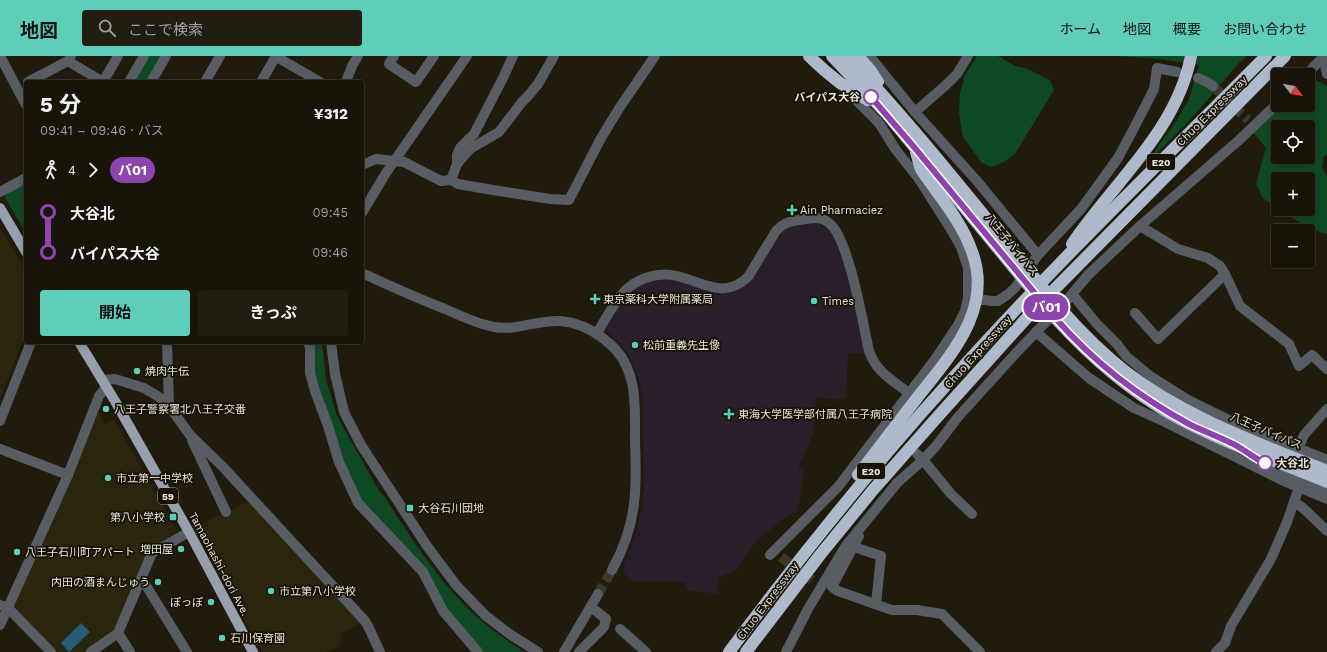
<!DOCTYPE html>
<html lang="ja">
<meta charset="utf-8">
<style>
:root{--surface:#181409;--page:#211d12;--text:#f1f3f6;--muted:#9f9e9c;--line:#36332a;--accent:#5eceb8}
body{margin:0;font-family:"Work Sans","Noto Sans JP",sans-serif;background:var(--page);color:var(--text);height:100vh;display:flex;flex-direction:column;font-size:15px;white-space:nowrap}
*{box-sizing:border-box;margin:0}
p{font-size:13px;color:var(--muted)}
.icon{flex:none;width:22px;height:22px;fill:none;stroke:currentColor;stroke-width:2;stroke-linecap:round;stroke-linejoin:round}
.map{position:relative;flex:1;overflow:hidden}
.drawer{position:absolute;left:24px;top:24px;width:340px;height:264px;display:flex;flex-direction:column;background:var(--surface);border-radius:4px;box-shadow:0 2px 6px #0003,0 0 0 1px var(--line)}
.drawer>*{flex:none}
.badge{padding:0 8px;border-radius:13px;font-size:14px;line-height:26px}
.needle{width:26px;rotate:121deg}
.fabs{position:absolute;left:1271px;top:12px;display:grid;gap:8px}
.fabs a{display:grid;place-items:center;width:44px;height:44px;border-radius:4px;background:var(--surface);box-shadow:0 2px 6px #0003,0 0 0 1px var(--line);font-size:20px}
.map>.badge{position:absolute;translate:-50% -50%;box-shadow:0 0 0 2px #fff}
.legs{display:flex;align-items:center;gap:6px;height:44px;padding:0 16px;font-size:13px}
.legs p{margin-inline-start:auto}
.head{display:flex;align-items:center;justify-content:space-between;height:68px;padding:0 16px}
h1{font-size:22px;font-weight:700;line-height:30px}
.action{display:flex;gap:8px;margin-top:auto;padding:8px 16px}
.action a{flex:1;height:46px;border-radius:4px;background:var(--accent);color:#111;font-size:16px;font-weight:700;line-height:46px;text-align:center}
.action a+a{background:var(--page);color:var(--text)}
ul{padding:0 16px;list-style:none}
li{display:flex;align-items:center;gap:14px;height:40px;font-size:15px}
li i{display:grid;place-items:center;width:6px;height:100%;margin:0 5px;background:currentColor}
li i::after{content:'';width:10px;height:10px;margin:-5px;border:3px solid;border-radius:50%;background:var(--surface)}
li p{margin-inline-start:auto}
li:first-child i{background:linear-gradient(#0000 50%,currentColor 0)}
li:last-child i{background:linear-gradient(currentColor 50%,#0000 0)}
header{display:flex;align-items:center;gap:24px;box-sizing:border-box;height:56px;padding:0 20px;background:var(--accent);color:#111}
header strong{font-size:19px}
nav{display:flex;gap:22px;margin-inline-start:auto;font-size:14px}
.search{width:280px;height:36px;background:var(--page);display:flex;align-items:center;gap:10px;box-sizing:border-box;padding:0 14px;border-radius:4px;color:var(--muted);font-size:15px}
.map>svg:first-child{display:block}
.built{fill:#2b250e}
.medical{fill:#2a1e2b}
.green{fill:#0f4924;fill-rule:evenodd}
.water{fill:#275d77}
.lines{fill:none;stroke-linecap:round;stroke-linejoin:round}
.minor-tunnel{stroke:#3e392b;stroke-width:10;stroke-dasharray:10 5;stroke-linecap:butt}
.minor{stroke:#585d64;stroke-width:10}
.major{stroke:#959fad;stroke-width:10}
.highway{stroke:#aebacb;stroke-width:12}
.line-1-casing{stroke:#fff;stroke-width:9}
.line-1{stroke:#8e44ad;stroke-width:6}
.stop-1-dot{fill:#fff;stroke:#8e44ad;stroke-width:2}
.poi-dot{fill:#5eceb8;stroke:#171204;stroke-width:1.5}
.labels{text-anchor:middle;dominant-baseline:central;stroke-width:3.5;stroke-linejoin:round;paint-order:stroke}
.shield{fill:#171204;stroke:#a9a69a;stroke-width:1}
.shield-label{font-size:10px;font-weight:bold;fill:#e8e5db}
.stop-label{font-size:11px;font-weight:bold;fill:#e8e5db;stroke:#171204;text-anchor:end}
.street-label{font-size:11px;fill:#e8e5db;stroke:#171204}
.poi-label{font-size:11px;fill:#e8e5db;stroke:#171204;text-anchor:start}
</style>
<header>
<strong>地図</strong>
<div class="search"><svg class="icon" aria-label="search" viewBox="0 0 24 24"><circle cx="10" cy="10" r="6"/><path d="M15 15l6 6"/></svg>ここで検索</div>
<nav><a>ホーム</a><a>地図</a><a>概要</a><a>お問い合わせ</a></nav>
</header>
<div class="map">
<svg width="1327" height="596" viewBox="0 0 1327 596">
<rect width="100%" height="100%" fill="#201b0c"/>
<g class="built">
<path d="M0,171l26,45v61l-26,66z"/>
<path d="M99,355l5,14 10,-5 64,112 -28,17 -37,84 -31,19h-23l-46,-46z"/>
<path d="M253,443l112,122 -23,12 -2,13 -15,6h-63l-58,-109 1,-3 -7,-14z"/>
</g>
<path class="medical" d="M811,168h7l9,5 5,4 12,27 22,94 -18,-1 -2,46 -30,-1 -3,36 -15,35h6l-6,42 -9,3 -32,26 -20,29 -19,9v16l-32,-4v-8l-54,-1 -9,-9 2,-7 -1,-1 13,-33 5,-24 2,-18 -2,-94 -4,-19 -6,-15 -9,-14 -17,-16v-3l18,-29 12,-11 12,-6 17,-3 13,2 30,10 7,1 17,-1 51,-59 8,-5z"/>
<g class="green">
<path d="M146,0h16l-15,26h-16z"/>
<path d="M977,0h21l17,10 13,3 22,11 4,10 -39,64 -11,8 -13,5 -9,-4 -19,-26 -4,-24 1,-20 5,-18z"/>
<path d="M1118,0h129l-10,9 -45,53 -48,48 33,-46 12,-21 10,-34 -39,-6z"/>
<path d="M1312,22l15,8v69l-3,1 -2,11 5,10v57l-18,-5 -29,-20h28v-30h-30v29l-15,-10 -7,-14 10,-36 -13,-16 29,-27h26v-23zM1278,71h30v30h-30z"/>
<path d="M26,126v51l-21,-35 1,-5z"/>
<path d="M308,286h14l4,37 11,37 42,75 5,5c22,34 44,69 71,99 20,23 44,40 69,57h-46l-35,-41 -20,-39 -65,-69 -43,-112z"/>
</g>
<path class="water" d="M81,567l9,9 -21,20 -8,-9z"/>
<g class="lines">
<g class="minor-tunnel">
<path d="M1213,30l35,34"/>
<path d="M781,501l31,23"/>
<path d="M598,538l14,-24"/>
</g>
<g class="minor">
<path d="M0,0l26,49"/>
<path d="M275,0l45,26"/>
<path d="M394,0l-5,8 27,18 18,-26"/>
<path d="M1325,0v9l2,9"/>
<path d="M68,5l35,21"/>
<path d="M865,7l6,-5 44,54 62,69 61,74"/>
<path d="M1306,19l18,-19"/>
<path d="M1198,22l9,4 6,4"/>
<path d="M28,26l40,-21 3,-5"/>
<path d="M103,26l15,-26"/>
<path d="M129,26l15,-26"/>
<path d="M151,26l15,-26"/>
<path d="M205,26l15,-26"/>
<path d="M261,26l15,-26"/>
<path d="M346,26l6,-16 6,-10"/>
<path d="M915,56l31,-27 11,-11 11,-18"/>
<path d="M457,108v-9l3,-7 14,-14 29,-56 10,-22"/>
<path d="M362,109l14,-6 28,3 37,19 10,-1 7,4 35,6 57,9 19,1 32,-62 19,-31 35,-51"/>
<path d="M451,124l6,-16 13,-15 29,-17 23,-30 6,-6 10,-12 16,-28"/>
<path d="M0,136l26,-14"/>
<path d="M362,157l24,-40 81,-117"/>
<path d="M1140,170l38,23 30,9 12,8 5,8 15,32 49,38 10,22 13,-11 15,14"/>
<path d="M362,217c28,13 55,25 83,36 16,7 32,15 49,18 22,4 43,-7 66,-6 16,1 31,8 44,18 3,3 8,6 11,10 23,24 20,61 20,92 2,49 2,84 -23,129"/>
<path d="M1072,238l25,30 20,20 9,12 24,20 38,24 45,22 94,38"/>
<path d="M968,242l24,3h6l9,-6 8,-7 23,-33 43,-46 37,-51 16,-30 20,-39 3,-21 20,4"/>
<path d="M1135,257l23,26 67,-65"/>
<path d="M1036,276l53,46 45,30 29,13 123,61 41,17"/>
<path d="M597,277c8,-13 20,-36 31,-45 13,-11 32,-16 49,-12 26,6 47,24 71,1l28,-46c10,-10 16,-10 30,-12 8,-1 16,-2 23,4 20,15 34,101 40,128 8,22 23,29 40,42"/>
<path d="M167,286l2,64"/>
<path d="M308,286l2,6v25l5,18 13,35 11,36 19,41 65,69 20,39 35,41"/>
<path d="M331,286l4,32 9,38 17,33 66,101 29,39 30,31 25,19 27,17"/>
<path d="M102,324l13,-1 29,9 15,9 10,9 21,29 33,32 142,154 4,7 11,24"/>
<path d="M0,365l31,-79"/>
<path d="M192,384l34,72"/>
<path d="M0,393l68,26"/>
<path d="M1298,393l6,-14 23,-26"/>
<path d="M917,398l6,6 28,34 21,20"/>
<path d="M1259,404l30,15 38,15"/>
<path d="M1294,446l9,6 24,23"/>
<path d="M859,480l-27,51 6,4 54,19h25l25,4 38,38"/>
<path d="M854,491l27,9 -5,48"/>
<path d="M770,499l68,-68 98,-129 22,-33 7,-14 3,-13v-30l-7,-21 -9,-16 -33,-52 -23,-29 -17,-27 -33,-33"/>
<path d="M142,523l45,73"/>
<path d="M0,549l8,3 43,44"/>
<path d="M0,569l68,-150 31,-79 7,-9"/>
<path d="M620,573l26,23"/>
<path d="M118,577l12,19"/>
<path d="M91,596l27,-19 34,-80 37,-21"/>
<path d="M564,596l34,-58"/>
<path d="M579,596l25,-25 2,-8 -15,-12"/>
<path d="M786,596l22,-43 37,-62 52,-64 26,-23 13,-14 22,-29 58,-64 51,-53 21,-25 52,-49 98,-85 40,-38"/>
<path d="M1216,596l9,-9 6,-17 40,-67 16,-37 12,-35"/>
</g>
<g class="major">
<path d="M0,152l26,44"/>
<path d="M79,286l36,59 74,131 64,120"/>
</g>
<g class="highway">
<path d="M809,0l15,14 16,13 28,17"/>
<path d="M832,0l55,58 170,206c33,36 69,68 112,93 50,28 105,47 158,69"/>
<path d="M846,0c57,58 107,122 159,185 37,47 74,94 121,131 60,46 132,71 201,99"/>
<path d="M858,0l13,15 7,11"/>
<path d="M1072,188c41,-61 104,-112 119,-188"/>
<path d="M858,419c20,-26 39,-51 59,-77 34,-43 78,-90 54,-149 -7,-20 -21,-40 -34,-57 -5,-7 -11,-15 -16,-23 -2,-5 -3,-11 -5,-17"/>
<path d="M729,596c70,-94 143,-185 222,-272 100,-112 209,-217 315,-324"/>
<path d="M746,596l74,-97 53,-65 67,-76 93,-103 252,-255"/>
</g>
</g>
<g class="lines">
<defs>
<path id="line-1" d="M871,41l43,50 143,173c38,43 82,77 132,104 14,7 28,12 42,19 12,5 22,15 34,20"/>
</defs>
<use href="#line-1" class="line-1-casing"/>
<use href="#line-1" class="line-1"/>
</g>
<g class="stop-1-dot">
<circle cx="871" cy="41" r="7"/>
<circle cx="1265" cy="407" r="7"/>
</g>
<g class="poi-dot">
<path d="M790 148h4v4h4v4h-4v4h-4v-4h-4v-4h4z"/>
<path d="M593 237h4v4h4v4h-4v4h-4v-4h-4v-4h4z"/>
<circle cx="814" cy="245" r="4"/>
<circle cx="635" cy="289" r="4"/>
<circle cx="137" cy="315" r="4"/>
<circle cx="106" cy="353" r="4"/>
<path d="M727 352h4v4h4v4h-4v4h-4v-4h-4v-4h4z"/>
<circle cx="108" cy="422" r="4"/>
<rect x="406" y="448" width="8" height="8" rx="2"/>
<rect x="169" y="457" width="8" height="8" rx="2"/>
<circle cx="181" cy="493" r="4"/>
<circle cx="17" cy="496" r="4"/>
<circle cx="158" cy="526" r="4"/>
<circle cx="271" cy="535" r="4"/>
<circle cx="211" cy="546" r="4"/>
<circle cx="222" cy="582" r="4"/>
</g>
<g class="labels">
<g class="shield">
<rect x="1147" y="98" width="28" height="16" rx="3"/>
<rect x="857" y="407" width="28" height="16" rx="3"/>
<rect x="158" y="432" width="20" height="16" rx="3"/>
</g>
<g class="shield-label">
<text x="1161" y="106">E20</text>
<text x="871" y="415">E20</text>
<text x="168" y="440">59</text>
</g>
<g class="stop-label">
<text x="860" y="41">バイパス大谷</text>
<text x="1276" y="407" text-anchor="start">大谷北</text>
</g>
<g class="street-label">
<text transform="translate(1212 55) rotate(-45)">Chuo Expressway</text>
<text transform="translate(1012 189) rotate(51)">八王子バイパス</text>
<text transform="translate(978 296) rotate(-48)">Chuo Expressway</text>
<text transform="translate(1266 375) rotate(23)">八王子バイパス</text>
<text transform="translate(219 508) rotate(62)">Tamaohashi-dori Ave.</text>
<text transform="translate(768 545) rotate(-53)">Chuo Expressway</text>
</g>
<g class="poi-label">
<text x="800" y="154">Ain Pharmaciez</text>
<text x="603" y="243">東京薬科大学附属薬局</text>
<text x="822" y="245">Times</text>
<text x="643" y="289">松前重義先生像</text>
<text x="145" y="315">焼肉牛伝</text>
<text x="114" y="353">八王子警察署北八王子交番</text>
<text x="738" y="358">東海大学医学部付属八王子病院</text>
<text x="116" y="422">市立第一中学校</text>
<text x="418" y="452">大谷石川団地</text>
<text x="165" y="461" text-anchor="end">第八小学校</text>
<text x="173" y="493" text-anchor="end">増田屋</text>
<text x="25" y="496">八王子石川町アパート</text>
<text x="150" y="526" text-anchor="end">内田の酒まんじゅう</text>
<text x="279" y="535">市立第八小学校</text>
<text x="203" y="546" text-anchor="end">ぽっぽ</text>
<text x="230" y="582">石川保育園</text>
</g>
</g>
</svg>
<div class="fabs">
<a><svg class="needle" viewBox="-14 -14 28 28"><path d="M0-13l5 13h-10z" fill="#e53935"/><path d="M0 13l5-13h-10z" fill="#9f9e9c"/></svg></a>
<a><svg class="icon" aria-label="locate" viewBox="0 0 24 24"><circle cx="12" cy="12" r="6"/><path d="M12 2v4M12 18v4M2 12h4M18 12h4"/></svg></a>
<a>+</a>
<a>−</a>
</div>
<b class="badge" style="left:1046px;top:251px;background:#8e44ad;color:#fff">バ01</b>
<section class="drawer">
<div class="head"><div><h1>5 分</h1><p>09:41 – 09:46 · バス</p></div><b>¥312</b></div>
<div class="legs"><svg class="icon" aria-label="walk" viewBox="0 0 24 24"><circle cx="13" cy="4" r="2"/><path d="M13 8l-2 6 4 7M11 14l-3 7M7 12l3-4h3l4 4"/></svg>4<svg class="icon" aria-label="forward" viewBox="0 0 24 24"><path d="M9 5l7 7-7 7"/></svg><b class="badge" style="background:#8e44ad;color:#fff">バ01</b></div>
<ul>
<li><i style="color:#8e44ad"></i><b>大谷北</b><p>09:45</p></li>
<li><i style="color:#8e44ad"></i><b>バイパス大谷</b><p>09:46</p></li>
</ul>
<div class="action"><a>開始</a><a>きっぷ</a></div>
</section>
</div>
